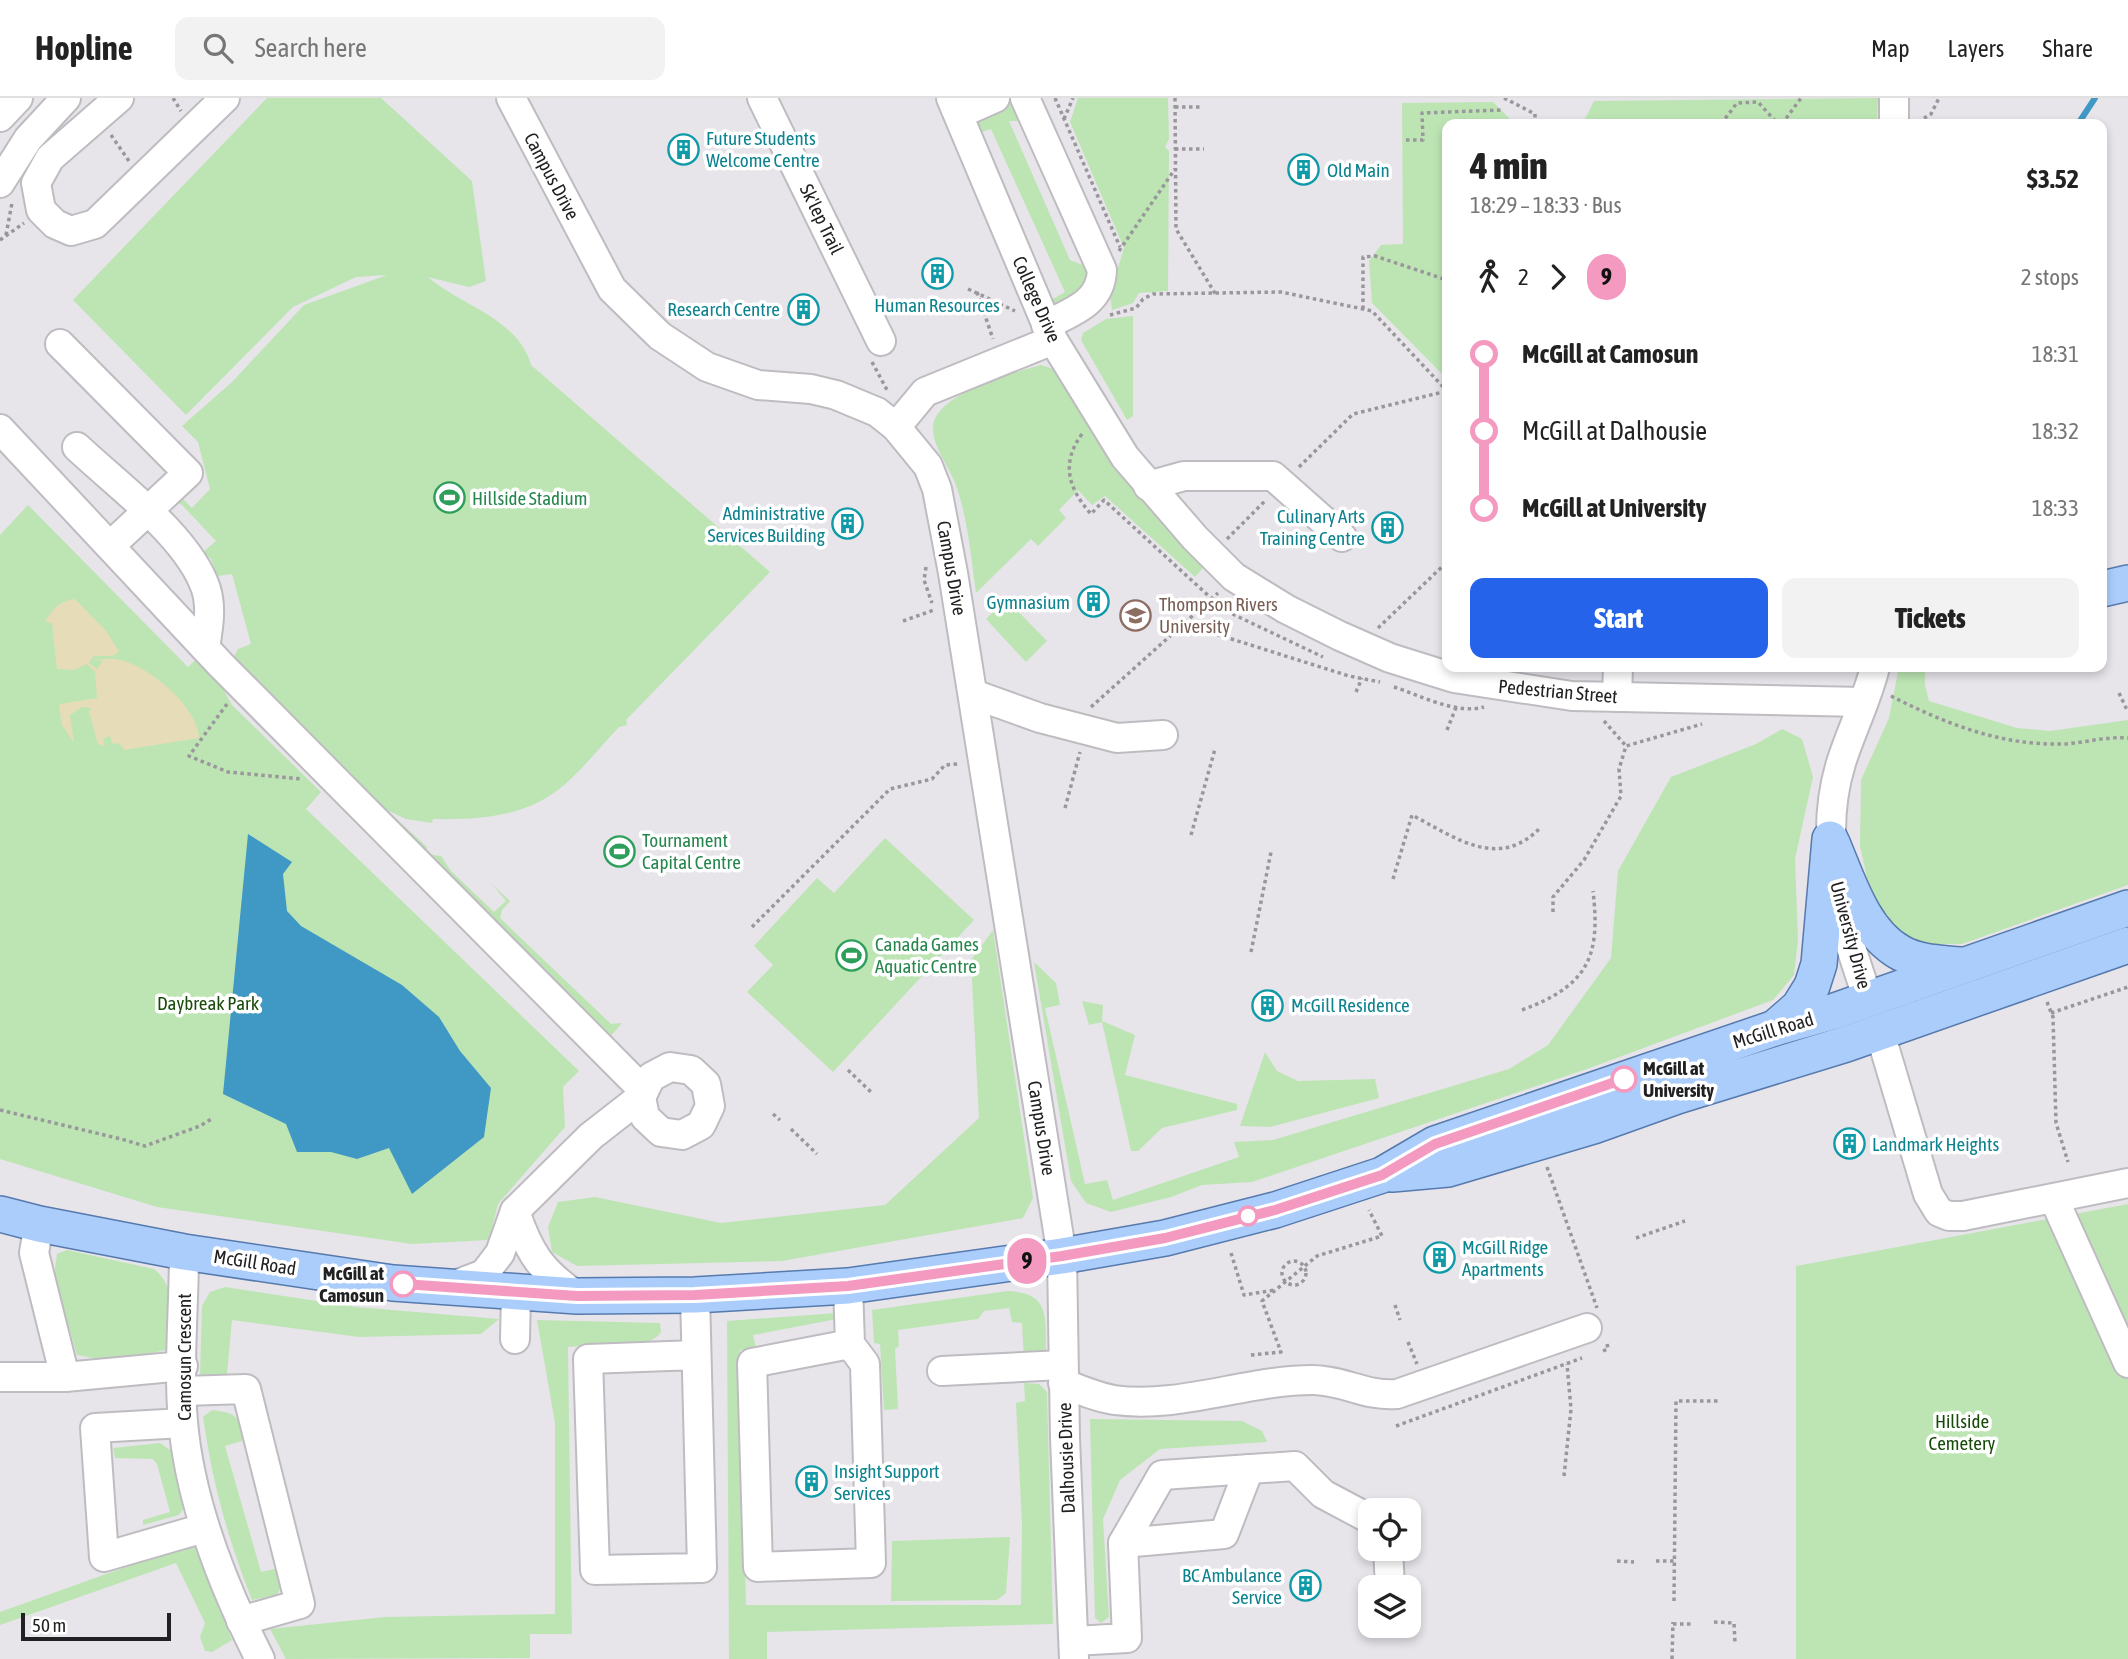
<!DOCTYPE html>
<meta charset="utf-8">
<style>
:root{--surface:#fff;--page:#f2f2f2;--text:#222;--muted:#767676;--line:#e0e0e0;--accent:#2563eb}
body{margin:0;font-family:"Asap Condensed",sans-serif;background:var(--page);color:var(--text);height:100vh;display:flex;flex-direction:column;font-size:26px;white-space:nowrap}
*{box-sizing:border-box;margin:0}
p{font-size:23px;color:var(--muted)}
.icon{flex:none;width:38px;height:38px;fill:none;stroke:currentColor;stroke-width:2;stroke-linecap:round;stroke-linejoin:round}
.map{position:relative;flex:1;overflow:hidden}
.sheet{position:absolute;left:1442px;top:21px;width:665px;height:553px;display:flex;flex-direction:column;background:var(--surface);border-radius:14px;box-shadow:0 4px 10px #0003}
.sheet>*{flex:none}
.badge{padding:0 14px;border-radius:23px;font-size:24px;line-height:46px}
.tools{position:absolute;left:1358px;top:1400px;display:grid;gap:14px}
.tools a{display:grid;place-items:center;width:63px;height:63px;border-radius:14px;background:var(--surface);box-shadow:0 4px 10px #0003;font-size:35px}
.scale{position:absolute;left:21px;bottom:18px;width:150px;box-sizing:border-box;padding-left:7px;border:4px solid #212022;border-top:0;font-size:19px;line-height:24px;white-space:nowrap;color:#212022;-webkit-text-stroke:5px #fff;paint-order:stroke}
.map>.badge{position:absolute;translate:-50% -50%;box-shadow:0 0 0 4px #fff}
.legs{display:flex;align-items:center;gap:10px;height:77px;padding:0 28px;font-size:23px}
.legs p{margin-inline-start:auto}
.head{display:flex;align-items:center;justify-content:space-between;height:119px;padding:0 28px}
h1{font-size:38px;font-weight:800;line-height:52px}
.action{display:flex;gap:14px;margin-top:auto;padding:14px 28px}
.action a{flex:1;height:80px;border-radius:14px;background:var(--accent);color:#fff;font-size:28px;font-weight:800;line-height:80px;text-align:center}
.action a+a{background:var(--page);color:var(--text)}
ul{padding:0 28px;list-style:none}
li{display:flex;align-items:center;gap:24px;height:77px;font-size:26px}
li i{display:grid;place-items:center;width:10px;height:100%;margin:0 9px;background:currentColor}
li i::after{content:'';width:18px;height:18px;margin:-9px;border:5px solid;border-radius:50%;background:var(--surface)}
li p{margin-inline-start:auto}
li:first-child i{background:linear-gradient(#0000 50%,currentColor 0)}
li:last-child i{background:linear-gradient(currentColor 50%,#0000 0)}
header{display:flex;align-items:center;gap:42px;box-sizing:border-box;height:98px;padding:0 35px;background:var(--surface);border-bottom:2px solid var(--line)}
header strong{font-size:33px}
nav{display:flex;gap:38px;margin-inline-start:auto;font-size:24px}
.search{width:490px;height:63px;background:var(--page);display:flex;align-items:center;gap:18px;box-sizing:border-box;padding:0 24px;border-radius:14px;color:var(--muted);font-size:26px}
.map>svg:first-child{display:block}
.green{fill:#bde5b4}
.sand{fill:#e6dcb7}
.water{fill:#4098c4}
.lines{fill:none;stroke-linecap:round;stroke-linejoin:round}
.stream{stroke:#4098c4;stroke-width:6}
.minor-casing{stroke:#bfbcc1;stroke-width:32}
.major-casing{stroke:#567aad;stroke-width:38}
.path{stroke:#99979b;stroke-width:3.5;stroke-dasharray:3.5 3.5;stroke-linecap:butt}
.minor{stroke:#fff;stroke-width:28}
.major{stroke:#abcdfb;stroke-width:35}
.line-1-casing{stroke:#fff;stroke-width:16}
.line-1{stroke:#f49ac1;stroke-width:10}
.stop-1-dot{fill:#fff;stroke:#f49ac1;stroke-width:3.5}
.labels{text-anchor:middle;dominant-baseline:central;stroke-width:7;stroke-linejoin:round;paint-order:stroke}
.culture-label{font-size:19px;fill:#0d838f;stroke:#fff;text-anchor:start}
.street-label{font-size:19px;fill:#212022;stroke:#fff}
.leisure-label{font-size:19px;fill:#27864d;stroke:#fff;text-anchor:start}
.education-label{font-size:19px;fill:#785e54;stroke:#fff;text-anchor:start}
.park-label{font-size:19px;fill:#184b09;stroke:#fff}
.stop-label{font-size:19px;font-weight:bold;fill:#212022;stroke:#fff;text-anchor:start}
</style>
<header>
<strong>Hopline</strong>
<div class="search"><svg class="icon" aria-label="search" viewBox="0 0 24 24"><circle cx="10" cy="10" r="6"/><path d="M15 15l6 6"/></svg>Search here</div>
<nav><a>Map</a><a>Layers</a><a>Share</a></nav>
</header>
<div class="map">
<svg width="2128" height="1561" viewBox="0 0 2128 1561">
<rect width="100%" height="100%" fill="#e7e4ea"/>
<g class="green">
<path d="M267,0h114l91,83 14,100 -17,6 -41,-10c33,29 90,41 103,88l239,207 -144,148 1,5 -8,2c-20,21 -39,46 -61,63 -35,27 -82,30 -125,29l-1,4 -26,-4 -19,-9 40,37 -2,7 16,2 10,15 43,41 12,-11 -14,-17 18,17 -8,9 -2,8 111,106 11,-1 -12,14 -252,-242 -97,-111 -13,-5 -14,-23 4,-7 13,-5 -19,-70 -15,2 -6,-17 -8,-7 13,-11 -34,-36 -8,-4 7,-4 11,11 18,-19 -12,-47 -16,-16 50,-44 72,-77 83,-30 -31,2 -63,30 -107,108 -113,-115z"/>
<path d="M1078,0h90l1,41 -4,8 4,4 -1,140 -29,2 -6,10 -21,7 -2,-15 14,-47 -54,-126z"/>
<path d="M1878,0l-1,26h-303l11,-5 9,-18z"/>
<path d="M1493,4l21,21 33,1h-100v255l-75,-76 -3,-42 12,-16 22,-1 -1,-141z"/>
<path d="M1012,5l7,2 2,16h-12l61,139 23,9v14l-38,23 -4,-2v-4l14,-8 -74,-163 -15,5v-15z"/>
<path d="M1133,218v100l-6,4 -46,-80 2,-7 23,-14z"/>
<path d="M1041,267l15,5 153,191 -14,16 -90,-81 -13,9 -14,-15 -19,20 7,8 -28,28 -7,-7 -55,54c-5,-35 -8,-72 -19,-105 -6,-19 -24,-40 -24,-59 -2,-34 80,-56 108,-64z"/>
<path d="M28,407l160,162 12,-11 13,15 19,34 89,87 -15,17 273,262 -16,16 2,40 -67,77 -9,36 -77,4 -255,-37 -157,-48v-624z"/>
<path d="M1006,501l41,42 -21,21 -40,-43z"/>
<path d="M1899,569h26v18l4,16 88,27 33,3 78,-11v165l-166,59h-40l-21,-9 -17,-19 -17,-38 -7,-32 1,-66 28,-62z"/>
<path d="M1782,631l20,10 11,38 -18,82 3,80 -4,36 -21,25 -186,69 -335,113 -50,3 -31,12 -60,15 -25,-9 -15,-22 -37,-219 22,21 4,22 -15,3 40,176 22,-4 6,20 126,-43 -5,-15 39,-2 236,-71 39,-24 63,-87 7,-87 53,-94 85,-33z"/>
<path d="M885,740l89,82 -141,152 -86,-80 26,-27 -19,-19 63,-68 17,15z"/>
<path d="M993,832l40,268 -10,20 -241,43 -205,5 -25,-14 -4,-25 10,-25 37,-5 126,26 164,-18 94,-87 -8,-158z"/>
<path d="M1082,903l21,4 -1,16 33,14 -10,40 112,29v6l-75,18 -24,23h-7l-29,-129 -13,3z"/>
<path d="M1265,954l12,19 21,10 77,-2 4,19 -109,29 -30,-1z"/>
<path d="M2128,1106v455h-332v-393z"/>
<path d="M67,1152l87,19c25,20 16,51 15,80l-55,13 -37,-7 -23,-79 3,-22z"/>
<path d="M225,1189l132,20 142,12 -18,15 -122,3 -127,-17 -5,54 -12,3 -15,-3 2,-68 8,-14z"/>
<path d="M1008,1193c44,2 37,28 38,63l-22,6 -2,-37 -10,-1 -3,-14 -25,3 -6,8 -80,11 1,16 -4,3 3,60 -14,1 -4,-66 -6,-1 -2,-33z"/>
<path d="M837,1215v6l-84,16 3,14 -16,1 6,255h275l1,-81 -6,-121 9,-2 -1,-18 15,1 8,8 6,232 -286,8v27h-38l-2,-338z"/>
<path d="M537,1222l123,3 1,9c-12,20 -70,13 -93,15l4,287h-42v24l-244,1 -16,-30 115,-12 170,-3v-191z"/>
<path d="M212,1312c24,3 28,6 33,30l-20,6 36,126 18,-4 3,16 -5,11 -25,5c-25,-64 -39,-115 -49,-183z"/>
<path d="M1090,1321l152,2 20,10 5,11 -107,7 -40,31 -17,39 6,98 -8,6 -6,-5z"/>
<path d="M160,1345l13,9 11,56 -5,7 -36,10v-5l27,-8 -13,-48 -4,-5 -38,-1 -2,-10z"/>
<path d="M1010,1439l-4,56 -9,7 -106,1 1,-60z"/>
<path d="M193,1445l39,97 -20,12 -7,-1 -5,-14 5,-14 -29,-60 -176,62v-13z"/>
</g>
<path class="sand" d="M75,501l32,33 12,20 -7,4h-18l-5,7 8,6 6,-8 -10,-1c7,0 15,-2 22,-1 31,4 83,47 84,79l-75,12 -4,-6 -8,-1 -2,-7 -7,3 2,7 -7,-2 -9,-32 2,-4 -9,-1 -12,8 4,28 -12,-18 -3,-21 38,-6 -2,-26 -8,-8 -13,6 -17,-1 -5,-46 -7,-1c8,-14 14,-20 30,-23z"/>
<path class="water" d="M248,736l44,28 -9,12 4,37 14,15 101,59 37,32 21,34 31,37 -7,49 -72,57 -23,-46 -32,11 -26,-7h-34l-11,-28 -63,-30z"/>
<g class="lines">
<path class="stream" d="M2078,26l17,-26"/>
<defs>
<g id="minor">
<path d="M119,0l-69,60 -14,25 5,27 14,14 16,7 24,-7 130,-126"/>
<path d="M511,0l101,191 48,47 47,31 51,18 53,4 25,6 41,17 19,15 32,39 9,23 16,84 109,683 3,182 9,221"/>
<path d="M762,0l119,243"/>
<path d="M951,0l102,242 72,117 70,81 39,39 52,32 54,27 50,22 64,20 118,18 291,6"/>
<path d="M1025,0l77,172c-1,33 -30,42 -56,55"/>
<path d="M959,16l36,-16"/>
<path d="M0,19l18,-19"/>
<path d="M1894,26v-26"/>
<path d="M0,85l28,-44 38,-41"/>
<path d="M60,246l128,129 -78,73"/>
<path d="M896,329l29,-35 128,-52"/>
<path d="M0,331l220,235 424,427"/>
<path d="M77,349c40,38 112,90 129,142 6,19 2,40 -1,59"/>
<path d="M1148,388l36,-10h89l69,61"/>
<path d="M973,596l67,24 77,20 46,-3"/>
<path d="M1617,599l1,-30"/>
<path d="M1868,901c-26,-76 -52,-155 -27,-236 10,-32 26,-63 34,-96"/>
<path d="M1880,935l48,161 11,18 10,4h14l165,-33"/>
<path d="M2054,1101l74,164"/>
<path d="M515,1113c14,42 26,60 62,85"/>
<path d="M39,1126l-5,29 31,124"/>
<path d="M184,1154c0,56 -6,115 -1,170 7,81 41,166 77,237"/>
<path d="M848,1188l2,58 -98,19 6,204 113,-4 -6,-199 -15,-20"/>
<path d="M450,1189l34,-13 16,-21 15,-42 76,-75 50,-39 10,-20 19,-10 21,3 15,14 4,22 -9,19 -19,10 -21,-3 -16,-15 -4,-20"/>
<path d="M695,1197l7,273 -107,2 -7,-211 108,-4"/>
<path d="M515,1241l1,-46"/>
<path d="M942,1273l121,-6"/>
<path d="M0,1279h65l118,-11"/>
<path d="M1063,1285c17,7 33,14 51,17 66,9 133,-20 199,-20 30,0 54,17 84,14l190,-66"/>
<path d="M183,1293l63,-2 54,215 -59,17"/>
<path d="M183,1325l-88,5 9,129 100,-29"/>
<path d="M1123,1445l101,-9 25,-65"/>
<path d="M1388,1451l2,38"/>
<path d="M1074,1543l53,-3 -4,-95 39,-68 133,-9 28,28 47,25"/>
</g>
<g id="major">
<path d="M2102,491l26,-6"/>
<path d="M1832,745c16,38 31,89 69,110 18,10 39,10 59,12"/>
<path d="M1775,930l24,-21 13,-21 7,-22 11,-125"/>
<path d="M1392,1076l56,-5 145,-43 84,-30 169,-52 282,-99"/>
<path d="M0,1116l39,10 145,28 209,31 184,13 118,-1 153,-9 214,-30 103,-18 110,-28 107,-35 53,-31 340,-116 60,-17 293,-103"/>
</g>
</defs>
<use href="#minor" class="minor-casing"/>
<use href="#major" class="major-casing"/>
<g class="path">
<path d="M173,0l8,13"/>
<path d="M1055,0l65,149"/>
<path d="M1175,0l1,131 40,66"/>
<path d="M1504,0l31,16v10"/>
<path d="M1175,9h28"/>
<path d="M1064,21l9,-21"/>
<path d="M1571,24l1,2"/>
<path d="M1918,24l13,-8 8,-16"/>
<path d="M1721,26l16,-21 21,-1 20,22"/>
<path d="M1782,26l19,-26"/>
<path d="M111,37l18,26"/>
<path d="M1406,42h17l-1,-27 79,-3"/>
<path d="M1175,51h29"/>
<path d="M6,137l6,-32"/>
<path d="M0,142l24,-17"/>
<path d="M1119,153l56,-82"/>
<path d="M968,191l47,22"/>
<path d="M977,194l16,47"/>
<path d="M1363,211v-52l12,-1 72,24"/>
<path d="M1110,217l26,-7 7,-9 10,-5 128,-2 82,17 9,2 75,80"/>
<path d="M872,264l15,28"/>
<path d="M1082,336c-22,30 -13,55 9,80l13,-14 120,110 99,47"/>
<path d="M1299,369l54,-53 94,-23"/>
<path d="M1227,441l39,-39"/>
<path d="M926,469l-2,13 8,23"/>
<path d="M903,523l31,-11"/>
<path d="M1184,526l165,52 31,6"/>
<path d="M1378,530l69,-66"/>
<path d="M1394,589c25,8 63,28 90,20"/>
<path d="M1356,594l6,-14"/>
<path d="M2119,595l9,19"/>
<path d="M1891,598c53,27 110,50 172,48 21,-1 44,-8 65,-6"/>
<path d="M227,606l-38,52 39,16 73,7"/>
<path d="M1091,609l127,-114"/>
<path d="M1604,623l22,25"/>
<path d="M1447,632l10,-25"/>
<path d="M1065,710l15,-56"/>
<path d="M1191,737l24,-86"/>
<path d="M1393,781l19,-64c44,23 87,56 129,12"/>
<path d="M1553,814v-15l31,-37 37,-64 -2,-27 7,-23 76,-22"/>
<path d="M752,829l138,-138 42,-10 13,-14 13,-1"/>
<path d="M1251,854l20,-100"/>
<path d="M2047,904l6,15 3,106 12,39"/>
<path d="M1522,912c65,-24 79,-52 71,-119"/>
<path d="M2051,915l77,-26"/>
<path d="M848,972l24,23"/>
<path d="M0,1012l121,29 24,7 55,-20 13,-8"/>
<path d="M773,1016l7,6"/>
<path d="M791,1031l26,25"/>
<path d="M1547,1069l50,141"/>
<path d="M1636,1140l49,-17"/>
<path d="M1231,1155l13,42 31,-5"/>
<circle cx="1294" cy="1175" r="12"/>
<path d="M1395,1207l5,15"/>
<path d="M1408,1244l9,22"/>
<path d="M1603,1253l5,-2 -1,-6"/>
<path d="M1251,1257l30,-3 -19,-51 55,-45 65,-20 -13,-26"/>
<path d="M1396,1328l186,-68"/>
<path d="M1564,1378l7,-67 -4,-45"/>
<path d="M1617,1463l17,1"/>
<path d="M1656,1463h20"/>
<path d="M1674,1503l2,-200h42"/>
<path d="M1714,1524l20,1 1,20"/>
<path d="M1673,1526h19"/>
<path d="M1672,1561l1,-37"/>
</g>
<use href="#minor" class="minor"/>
<use href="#major" class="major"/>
</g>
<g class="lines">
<defs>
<path id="line-1" d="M403,1186l174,12 118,-1 153,-9 214,-30 103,-18 110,-28 107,-35 53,-31 189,-65"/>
</defs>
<use href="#line-1" class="line-1-casing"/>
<use href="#line-1" class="line-1"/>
</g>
<defs>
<symbol id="building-ring" viewBox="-11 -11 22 22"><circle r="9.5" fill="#fff" stroke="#0f9aa8" stroke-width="1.5"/><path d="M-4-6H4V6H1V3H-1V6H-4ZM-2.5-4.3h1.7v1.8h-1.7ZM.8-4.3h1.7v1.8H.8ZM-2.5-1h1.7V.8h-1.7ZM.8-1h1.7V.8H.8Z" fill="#0f9aa8"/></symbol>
<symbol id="stadium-ring" viewBox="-11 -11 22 22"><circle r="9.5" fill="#fff" stroke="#2e9e5b" stroke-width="1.5"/><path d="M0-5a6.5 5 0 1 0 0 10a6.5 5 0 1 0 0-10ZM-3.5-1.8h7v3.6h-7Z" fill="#2e9e5b"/></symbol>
<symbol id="university-ring" viewBox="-11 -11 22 22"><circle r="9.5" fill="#fff" stroke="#8d6e63" stroke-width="1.5"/><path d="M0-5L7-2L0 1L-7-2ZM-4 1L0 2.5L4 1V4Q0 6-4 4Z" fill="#8d6e63"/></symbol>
</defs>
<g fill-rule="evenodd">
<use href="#building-ring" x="666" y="34" width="35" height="35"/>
<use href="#building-ring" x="1286" y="54" width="35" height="35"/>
<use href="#building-ring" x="920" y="158" width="35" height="35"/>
<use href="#building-ring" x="786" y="194" width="35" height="35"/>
<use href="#stadium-ring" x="432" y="382" width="35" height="35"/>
<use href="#building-ring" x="830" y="408" width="35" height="35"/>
<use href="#building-ring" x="1370" y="412" width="35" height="35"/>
<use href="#building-ring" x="1076" y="486" width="35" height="35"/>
<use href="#university-ring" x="1118" y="500" width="35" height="35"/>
<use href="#stadium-ring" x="602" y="736" width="35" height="35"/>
<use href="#stadium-ring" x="834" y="840" width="35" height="35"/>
<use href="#building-ring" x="1250" y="890" width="35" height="35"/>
<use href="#building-ring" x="1832" y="1028" width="35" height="35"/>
<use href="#building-ring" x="1422" y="1142" width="35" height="35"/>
<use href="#building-ring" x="794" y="1366" width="35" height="35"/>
<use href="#building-ring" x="1288" y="1470" width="35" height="35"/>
</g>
<g class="stop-1-dot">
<circle cx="1624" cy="981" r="12"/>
<circle cx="1248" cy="1118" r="9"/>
<circle cx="403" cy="1186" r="12"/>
</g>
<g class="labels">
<g class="culture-label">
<text x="706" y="40">Future Students<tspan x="706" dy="22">Welcome Centre</tspan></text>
<text x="1327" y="72">Old Main</text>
<text x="937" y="207" text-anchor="middle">Human Resources</text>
<text x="780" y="211" text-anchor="end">Research Centre</text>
<text x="825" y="415" text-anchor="end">Administrative<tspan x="825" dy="22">Services Building</tspan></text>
<text x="1365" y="418" text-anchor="end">Culinary Arts<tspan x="1365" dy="22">Training Centre</tspan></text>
<text x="1070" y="504" text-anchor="end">Gymnasium</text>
<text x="1291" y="907">McGill Residence</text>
<text x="1872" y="1046">Landmark Heights</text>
<text x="1462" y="1149">McGill Ridge<tspan x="1462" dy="22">Apartments</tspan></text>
<text x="834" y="1373">Insight Support<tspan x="834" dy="22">Services</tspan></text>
<text x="1282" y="1477" text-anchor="end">BC Ambulance<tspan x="1282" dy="22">Service</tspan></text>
</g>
<g class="street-label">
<text transform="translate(552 78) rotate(62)">Campus Drive</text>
<text transform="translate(822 121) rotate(64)">Sk'lep Trail</text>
<text transform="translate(1037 201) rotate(66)">College Drive</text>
<text transform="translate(952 470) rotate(80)">Campus Drive</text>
<text transform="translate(1558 593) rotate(5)">Pedestrian Street</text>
<text transform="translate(1851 837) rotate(75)">University Drive</text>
<text transform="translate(1773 932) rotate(-17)">McGill Road</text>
<text transform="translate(1042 1030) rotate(81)">Campus Drive</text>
<text transform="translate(255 1164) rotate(9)">McGill Road</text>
<text transform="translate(184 1259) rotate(-90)">Camosun Crescent</text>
<text transform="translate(1066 1360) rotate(-92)">Dalhousie Drive</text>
</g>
<g class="leisure-label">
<text x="472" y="400">Hillside Stadium</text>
<text x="642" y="742">Tournament<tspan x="642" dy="22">Capital Centre</tspan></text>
<text x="875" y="846">Canada Games<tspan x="875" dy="22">Aquatic Centre</tspan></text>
</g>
<g class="education-label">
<text x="1159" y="506">Thompson Rivers<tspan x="1159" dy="22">University</tspan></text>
</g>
<g class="park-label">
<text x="208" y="905">Daybreak Park</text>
<text x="1962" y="1323">Hillside<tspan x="1962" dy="22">Cemetery</tspan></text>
</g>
<g class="stop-label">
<text x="1643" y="970">McGill at<tspan x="1643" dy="22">University</tspan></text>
<text x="384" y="1175" text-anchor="end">McGill at<tspan x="384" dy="22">Camosun</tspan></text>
</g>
</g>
</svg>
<div class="tools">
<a><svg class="icon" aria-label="locate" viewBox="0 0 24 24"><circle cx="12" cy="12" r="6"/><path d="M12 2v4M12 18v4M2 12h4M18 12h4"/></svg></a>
<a><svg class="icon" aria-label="layers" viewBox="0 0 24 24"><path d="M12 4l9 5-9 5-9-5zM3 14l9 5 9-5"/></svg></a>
</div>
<div class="scale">50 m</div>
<b class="badge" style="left:1027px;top:1163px;background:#f49ac1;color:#111">9</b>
<section class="sheet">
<div class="head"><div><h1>4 min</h1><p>18:29 – 18:33 · Bus</p></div><b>$3.52</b></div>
<div class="legs"><svg class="icon" aria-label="walk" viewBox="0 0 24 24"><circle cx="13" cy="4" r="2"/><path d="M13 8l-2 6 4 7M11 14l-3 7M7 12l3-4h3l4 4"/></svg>2<svg class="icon" aria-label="forward" viewBox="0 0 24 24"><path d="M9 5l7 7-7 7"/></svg><b class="badge" style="background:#f49ac1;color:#111">9</b><p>2 stops</p></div>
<ul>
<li><i style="color:#f49ac1"></i><b>McGill at Camosun</b><p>18:31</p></li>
<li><i style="color:#f49ac1"></i><span>McGill at Dalhousie</span><p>18:32</p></li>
<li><i style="color:#f49ac1"></i><b>McGill at University</b><p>18:33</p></li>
</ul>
<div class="action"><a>Start</a><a>Tickets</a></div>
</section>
</div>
